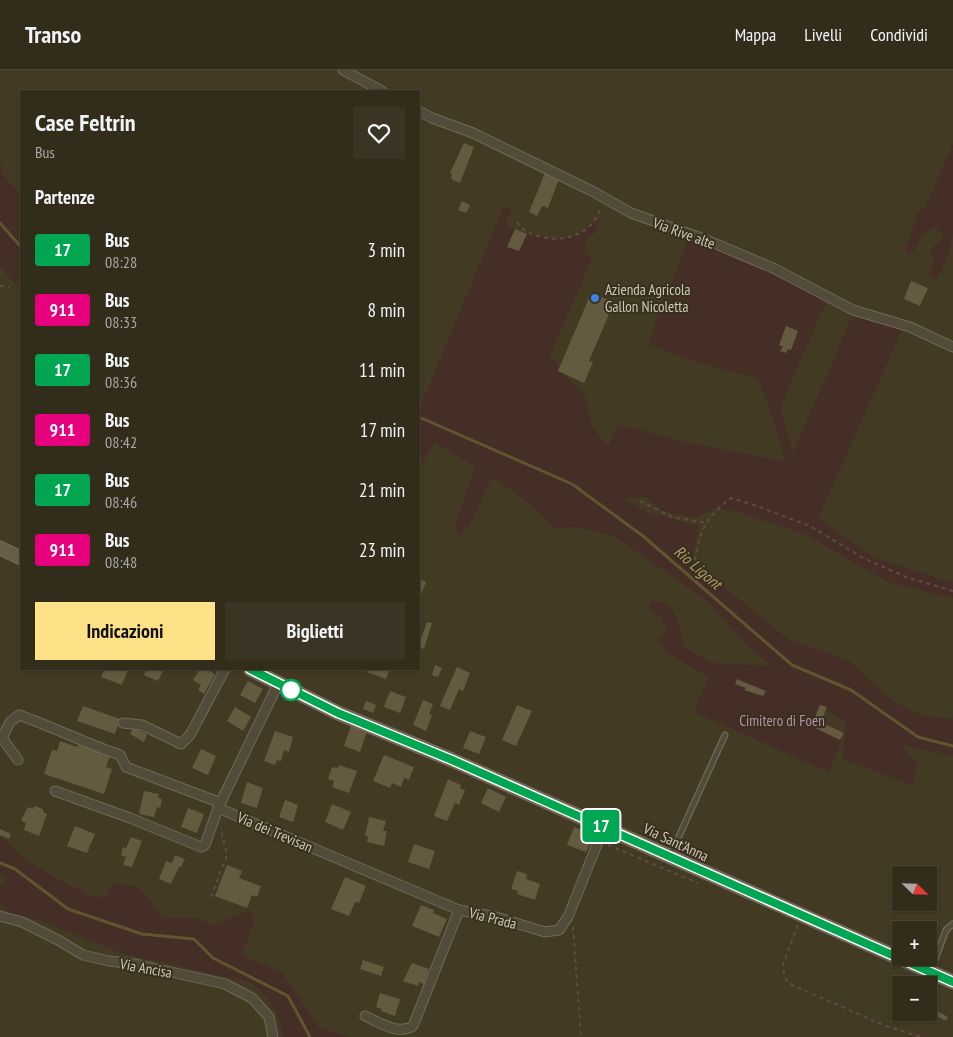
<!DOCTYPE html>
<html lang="it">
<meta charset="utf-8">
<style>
:root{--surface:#322c1b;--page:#3a3424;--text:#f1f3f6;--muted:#a8a7a3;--line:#4d483a;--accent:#ffe188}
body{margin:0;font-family:"PT Sans Narrow",sans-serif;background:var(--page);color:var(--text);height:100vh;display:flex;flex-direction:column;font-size:19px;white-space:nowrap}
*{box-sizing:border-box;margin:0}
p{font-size:16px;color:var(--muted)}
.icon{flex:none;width:28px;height:28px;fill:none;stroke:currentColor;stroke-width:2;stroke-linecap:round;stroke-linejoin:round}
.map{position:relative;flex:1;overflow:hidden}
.drawer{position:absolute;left:20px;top:20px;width:400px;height:580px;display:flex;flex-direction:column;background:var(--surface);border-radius:0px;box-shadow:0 1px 4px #0004,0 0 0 1px var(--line)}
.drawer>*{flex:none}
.badge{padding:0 10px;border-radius:4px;font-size:18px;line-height:32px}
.needle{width:32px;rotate:113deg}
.fabs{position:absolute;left:892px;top:796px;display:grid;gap:10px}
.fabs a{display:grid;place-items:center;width:45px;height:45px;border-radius:0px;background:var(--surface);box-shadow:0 1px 4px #0004,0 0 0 1px var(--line);font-size:25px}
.map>.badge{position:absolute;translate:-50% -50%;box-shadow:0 0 0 2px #fff}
h2{padding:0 15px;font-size:19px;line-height:45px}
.round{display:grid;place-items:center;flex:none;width:52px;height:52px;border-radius:0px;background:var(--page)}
.summary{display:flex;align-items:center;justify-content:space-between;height:85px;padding:0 15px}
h1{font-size:24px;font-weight:800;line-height:38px}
.primary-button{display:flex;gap:10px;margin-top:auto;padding:10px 15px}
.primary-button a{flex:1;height:58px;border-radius:0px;background:var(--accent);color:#111;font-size:20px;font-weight:800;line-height:58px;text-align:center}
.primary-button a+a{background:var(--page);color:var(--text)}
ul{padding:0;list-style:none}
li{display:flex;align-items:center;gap:15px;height:60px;padding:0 15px}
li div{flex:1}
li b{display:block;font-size:19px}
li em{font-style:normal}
li .badge{min-width:55px;font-weight:700;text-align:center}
header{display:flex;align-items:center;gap:30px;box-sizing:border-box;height:70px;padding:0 25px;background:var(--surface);border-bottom:1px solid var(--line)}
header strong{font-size:24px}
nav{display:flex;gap:28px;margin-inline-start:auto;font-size:18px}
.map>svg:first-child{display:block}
.green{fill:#442e26}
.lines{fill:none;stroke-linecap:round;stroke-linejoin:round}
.stream{stroke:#635430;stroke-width:3}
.building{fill:#635a40}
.lane-casing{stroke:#706957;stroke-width:7}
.street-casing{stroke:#706957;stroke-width:11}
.secondary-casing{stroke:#706957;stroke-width:15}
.path{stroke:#614a44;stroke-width:2;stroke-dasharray:4 4;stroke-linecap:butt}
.lane{stroke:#534b39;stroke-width:4.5}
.street{stroke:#534b39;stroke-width:9}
.secondary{stroke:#665e46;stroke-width:12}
.line-casing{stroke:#fff;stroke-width:11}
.line{stroke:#00a651;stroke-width:8}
.shop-dot{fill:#3f7fe0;stroke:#38301d;stroke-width:2}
.stop-dot{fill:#fff;stroke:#00a651;stroke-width:2.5}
.labels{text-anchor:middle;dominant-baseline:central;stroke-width:4;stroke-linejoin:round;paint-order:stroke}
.street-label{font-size:15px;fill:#cdc7b6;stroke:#38301d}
.poi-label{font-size:15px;fill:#cdc7b6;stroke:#38301d;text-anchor:start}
.park-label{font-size:15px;fill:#b790a9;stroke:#38301d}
.water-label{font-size:16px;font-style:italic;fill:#ae9b6c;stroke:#38301d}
</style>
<header>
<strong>Transo</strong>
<nav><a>Mappa</a><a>Livelli</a><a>Condividi</a></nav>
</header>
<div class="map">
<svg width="953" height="967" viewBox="0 0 953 967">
<rect width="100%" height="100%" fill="#433a24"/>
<g class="green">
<path d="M953,74v91l-5,21 -11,23 -9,-4 5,-11 -2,-15 9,-8 3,-7 -9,-7 -12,9 -9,16 -8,1 13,-41 7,-4z"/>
<path d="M0,91l3,14 18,20v96l-21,-24z"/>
<path d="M504,136l8,3 -8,14 11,6 -8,18 12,4 9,-19c19,8 36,10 55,-1 6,-4 10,-10 17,-12l-6,15 -7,3 -3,16 8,5 -43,100 8,4 2,9c8,7 18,13 24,22 5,7 4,15 6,23 2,12 12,22 20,30l9,-22 59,16 109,22 -18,-59 -10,-25 -62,-16 -47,-17 13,-45 7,-9 21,-57 138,63 -48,111 13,45 62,-143 49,15 -86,194 56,38 79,26v15l-65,-16 -83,-48 -67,-22 -23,-4 -19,10 -34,-7 -16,-14 -25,1 26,14 52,14 -7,35 96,78 61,22 45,41 29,14 30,3v37l-52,-11 16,19 -4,22 -70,-27 3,-37 -20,-12 -5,12 23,11 -15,39 -135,-60 15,-35 -41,-24 -9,-13 7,-10 -4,-13 -13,-9 2,-7c4,0 8,0 12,1 13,4 19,34 22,46l27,15 60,3 -25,-21 -39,-44 -94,-65 -40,-9 -18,2 -28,-27 -36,-25 -23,49 -9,9 -5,-9 20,-59 -40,-25 -12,20 -4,2v-63l3,2z"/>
<path d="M0,768l9,5 12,14 33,20 34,18 18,3 8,-16 24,5 12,13 12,18h34l17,7 38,-15 3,14 -13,31 41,18 36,54 32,10h-67c-2,-24 -14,-42 -34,-55l-128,-29 -82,-33 -30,-7 -7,-8 -2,-8v-10l7,-9 -7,-5z"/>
</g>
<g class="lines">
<g class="stream">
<path d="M0,153l21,24"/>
<path d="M419,347l153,67 71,52 149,129 59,25 67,47 35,9"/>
<path d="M0,793l15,6 53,40 74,25 52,5 19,19 75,38 22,41"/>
</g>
</g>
<g class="building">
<path d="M464,73l10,4 -14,36 -9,-4 1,-4 -2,-2z"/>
<path d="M545,103l14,6 -11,29 -6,-2 -5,10 -8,-4z"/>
<path d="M462,131l8,4 -4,8 -8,-3z"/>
<path d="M515,159l12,5 -8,17 -12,-4z"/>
<path d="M911,211l17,7 -8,18 -16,-7z"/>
<path d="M591,223l23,9 -25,59 4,1 -9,21 -26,-12z"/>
<path d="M786,256l12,5 -7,19 -3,-1 -2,4 -6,-2 3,-4 -4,-2z"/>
<path d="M419,509l7,3 -5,13h-2z"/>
<path d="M427,552l5,1 -8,26 -5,-2v-3z"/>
<path d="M435,595l7,3 -4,9 -6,-2z"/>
<path d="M457,597l13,6 -7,18 -4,-2 -9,21 -10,-4z"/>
<path d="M105,599h23l-6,16 -21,-8z"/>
<path d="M151,599h13l-6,12 -14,-6 2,-5 4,1z"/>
<path d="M200,599h6l9,5 -11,20 -6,-4 3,-5 -8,-5z"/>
<path d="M368,599h22l-4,10 -19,-7z"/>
<path d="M737,609l29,12 -3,5 -19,-6 2,-2 -11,-4z"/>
<path d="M248,611l15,8 -8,14 -15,-8z"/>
<path d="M390,621l16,6 -6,16 -16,-6z"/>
<path d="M423,630l10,4 -4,10 3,1 -6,16 -13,-6z"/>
<path d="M366,631l10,4 -3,8 -10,-4z"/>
<path d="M517,635l15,6 -16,35 -14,-6z"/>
<path d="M820,635l7,2 -6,15 23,11 -4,7 -29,-14z"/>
<path d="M83,636l37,13 -5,15 -38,-13z"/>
<path d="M235,637l16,10 -8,14 -16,-10z"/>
<path d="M351,656l16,6 -7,20 -16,-6z"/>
<path d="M133,658l14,6 -3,8 -14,-8z"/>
<path d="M275,661l18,6 -4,15 -5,-2 -3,11 -4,-1 -2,5 -11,-4z"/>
<path d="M470,661l16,6 -7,17 -16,-6z"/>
<path d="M60,671l17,6 1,-2 32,11 -4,11 6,2 -8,25 -60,-20 8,-24 5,1z"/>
<path d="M201,679l15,7 -8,19 -16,-7z"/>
<path d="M384,685l30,12 -5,13 -5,-2 -3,9 -9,-4 -2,5 -17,-7z"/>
<path d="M339,695l18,6 -8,22 -17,-6 2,-6 -6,-2 4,-12 6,1z"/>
<path d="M448,709l13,6 -1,3 5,2 -6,15 -4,-2 -8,18 -13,-5z"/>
<path d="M247,712l16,6 -6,20 -16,-5z"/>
<path d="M488,718l18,9 -7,15 -18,-9z"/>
<path d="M144,721l15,3 -1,4 4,1 -2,9 -3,-1 -3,10 -15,-3z"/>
<path d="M285,730l13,5 -5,17 -14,-5z"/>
<path d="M332,734l19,8 -8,18 -18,-8z"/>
<path d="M34,736l9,3v3l4,2 -8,22 -15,-6 2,-7 -5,-3 7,-13 5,2z"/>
<path d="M188,738l16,6 -7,19 -16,-6z"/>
<path d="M369,747l17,4 -3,10h4l-3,15 -17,-4 1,-6h-3z"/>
<path d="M75,756l20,8 -8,19 -20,-7z"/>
<path d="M574,757l11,4 -1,2 9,4 -7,15 -19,-7z"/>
<path d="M0,759l11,5 -2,5 -9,-4z"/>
<path d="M131,767l11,4 -10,26 -9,-2 3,-8 -5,-2 2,-8 3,1z"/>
<path d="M414,774l21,7 -6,18 -21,-7z"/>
<path d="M175,785l10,4 -4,8h-2l-8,17 -12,-5 7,-18 6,2z"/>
<path d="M227,795l15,6 -3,7 22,8 -4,11 -5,-2 -5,13 -32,-12z"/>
<path d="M517,801l10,3 -1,5 14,5 -5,16 -18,-6 1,-3 -7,-2z"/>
<path d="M345,807l21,9 -7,17 -4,-1 -6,14 -18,-7z"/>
<path d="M421,835l13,5 -1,3 14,6 -8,18 -27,-11z"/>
<path d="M363,890l21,7 -3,9 -21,-7z"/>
<path d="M412,893l17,6 -5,15 -5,-2 -1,4 -15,-5z"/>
<path d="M380,923l20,6 -5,17 -14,-5 1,-2 -6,-2z"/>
<path d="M935,940l13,7 -2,4 -13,-7z"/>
</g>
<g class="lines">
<defs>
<g id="lane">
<path d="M670,786l55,-121"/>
<path d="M931,901l15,-41 7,-6"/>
</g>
<g id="street">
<path d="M343,0l39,21"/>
<path d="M419,41l13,7 41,15 119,58 39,22 73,26 69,29 80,42 57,17 43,20"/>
<path d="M278,614l-60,124 241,102 37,7 49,15 14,-2 9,-13 36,-90"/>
<path d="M123,653l19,2 39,19 9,-9 35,-66"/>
<path d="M18,690l-16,-22 8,-16 9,-7c34,12 66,28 101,40l6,12 95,36"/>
<path d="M55,721l75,27 71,29 4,-2 13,-37"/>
<path d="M0,846l22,6 36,18 25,15 26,6 26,3 90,20 27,14 17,19 4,20"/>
<path d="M365,946c15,7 33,19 48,10l46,-116"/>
</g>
<g id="secondary">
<path d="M0,478l21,10"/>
<path d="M250,599l88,44 114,47 501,222"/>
</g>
</defs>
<use href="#lane" class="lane-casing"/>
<use href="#street" class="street-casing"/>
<use href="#secondary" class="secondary-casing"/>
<g class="path">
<path d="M517,152c3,6 9,10 15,12 26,11 61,3 69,-27"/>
<path d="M0,216l9,1"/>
<path d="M640,431l32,16 35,6"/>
<path d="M695,490c6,-32 10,-41 36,-62l23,7 56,21 53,32 43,19 47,14"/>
<path d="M608,775l90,38"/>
<path d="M211,827l16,-42 -6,-26"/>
<path d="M798,855l-15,39 1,11 3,6 5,4 94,41 35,11"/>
<path d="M573,857l8,110"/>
</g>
<use href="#lane" class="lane"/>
<use href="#street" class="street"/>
<use href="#secondary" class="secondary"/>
</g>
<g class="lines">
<defs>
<path id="line" d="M250,599l88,44 114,47 501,222"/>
</defs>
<use href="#line" class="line-casing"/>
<use href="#line" class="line"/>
</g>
<circle class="shop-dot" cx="595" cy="228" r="5"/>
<circle class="stop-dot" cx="291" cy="620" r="10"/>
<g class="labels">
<g class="street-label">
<text transform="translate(684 163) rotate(20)">Via Rive alte</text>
<text transform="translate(275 762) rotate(23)">Via dei Trevisan</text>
<text transform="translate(676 772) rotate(25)">Via Sant'Anna</text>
<text transform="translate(493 848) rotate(14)">Via Prada</text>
<text transform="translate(146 898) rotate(10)">Via Ancisa</text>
</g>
<g class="poi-label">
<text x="605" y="219">Azienda Agricola<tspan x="605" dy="17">Gallon Nicoletta</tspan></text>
</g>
<g class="park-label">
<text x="782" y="650">Cimitero di Foen</text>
</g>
<g class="water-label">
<text transform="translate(698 497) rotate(41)">Rio Ligont</text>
</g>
</g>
</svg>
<div class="fabs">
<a><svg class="needle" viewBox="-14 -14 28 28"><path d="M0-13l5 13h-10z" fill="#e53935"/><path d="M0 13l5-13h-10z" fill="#a8a7a3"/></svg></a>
<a>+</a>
<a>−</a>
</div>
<b class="badge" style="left:601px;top:756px;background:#00a651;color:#fff">17</b>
<section class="drawer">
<div class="summary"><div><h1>Case Feltrin</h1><p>Bus</p></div><a class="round"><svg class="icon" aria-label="heart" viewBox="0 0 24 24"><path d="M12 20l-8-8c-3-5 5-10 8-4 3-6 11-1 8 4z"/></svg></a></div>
<h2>Partenze</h2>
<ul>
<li><span class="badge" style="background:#00a651;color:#fff">17</span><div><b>Bus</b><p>08:28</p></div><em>3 min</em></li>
<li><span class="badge" style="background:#e6007e;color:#fff">911</span><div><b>Bus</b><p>08:33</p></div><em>8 min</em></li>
<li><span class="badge" style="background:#00a651;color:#fff">17</span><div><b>Bus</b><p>08:36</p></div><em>11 min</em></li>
<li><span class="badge" style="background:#e6007e;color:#fff">911</span><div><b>Bus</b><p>08:42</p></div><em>17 min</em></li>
<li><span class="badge" style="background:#00a651;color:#fff">17</span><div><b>Bus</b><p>08:46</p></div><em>21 min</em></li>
<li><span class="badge" style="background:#e6007e;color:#fff">911</span><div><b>Bus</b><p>08:48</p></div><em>23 min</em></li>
</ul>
<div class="primary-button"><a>Indicazioni</a><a>Biglietti</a></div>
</section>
</div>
